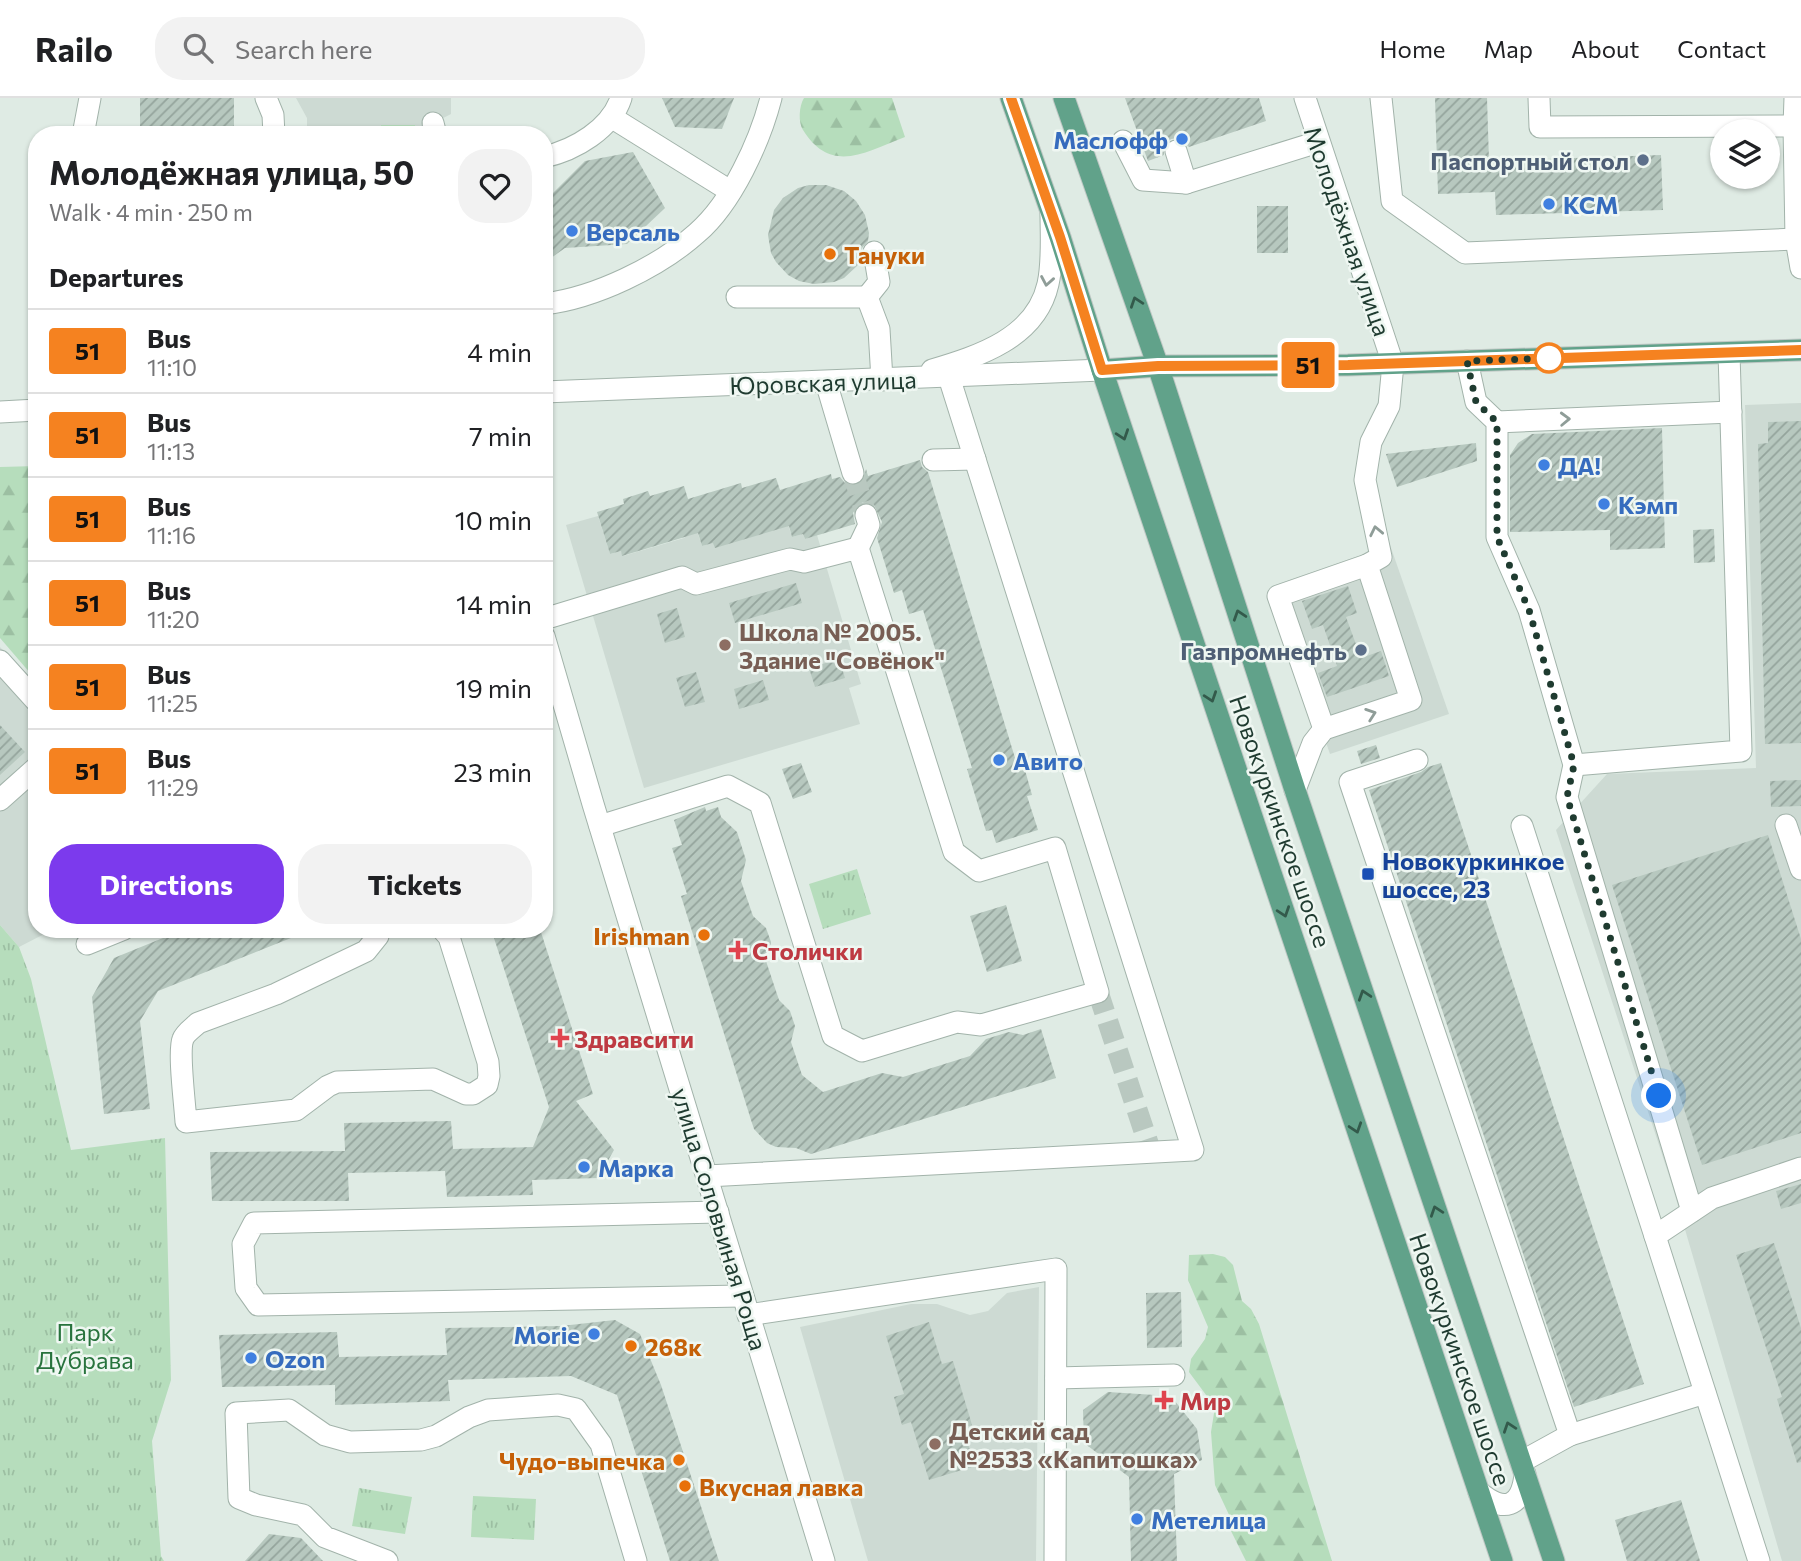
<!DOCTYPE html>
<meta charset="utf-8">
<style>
:root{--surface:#fff;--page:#f2f2f2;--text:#202124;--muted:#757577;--line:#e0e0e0;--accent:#7c3aed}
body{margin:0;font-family:Commissioner,sans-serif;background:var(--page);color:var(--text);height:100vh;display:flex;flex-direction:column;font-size:26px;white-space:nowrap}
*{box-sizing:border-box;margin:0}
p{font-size:23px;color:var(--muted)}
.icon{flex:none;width:38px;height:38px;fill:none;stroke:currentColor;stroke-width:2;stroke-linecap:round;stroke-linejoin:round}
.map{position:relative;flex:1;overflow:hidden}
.side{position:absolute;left:28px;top:28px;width:525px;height:812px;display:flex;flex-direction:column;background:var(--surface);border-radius:28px;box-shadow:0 2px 5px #0004}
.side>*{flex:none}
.badge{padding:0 14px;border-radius:5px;font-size:24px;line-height:46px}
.tools{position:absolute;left:1710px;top:21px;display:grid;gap:14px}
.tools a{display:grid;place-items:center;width:70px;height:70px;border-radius:50%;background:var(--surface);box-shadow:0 2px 5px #0004;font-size:35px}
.you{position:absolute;width:35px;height:35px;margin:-18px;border:5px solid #fff;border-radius:50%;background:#1a73e8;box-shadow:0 0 0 10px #1a73e833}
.map>.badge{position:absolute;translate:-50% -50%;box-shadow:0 0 0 4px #fff}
h2{padding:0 21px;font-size:26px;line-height:63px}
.round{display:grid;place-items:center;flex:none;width:74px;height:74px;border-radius:28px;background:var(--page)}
.head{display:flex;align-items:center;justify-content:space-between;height:119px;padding:0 21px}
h1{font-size:33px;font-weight:700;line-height:52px}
.action{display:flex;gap:14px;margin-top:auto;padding:14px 21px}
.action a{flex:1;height:80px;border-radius:28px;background:var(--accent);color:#fff;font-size:28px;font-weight:700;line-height:80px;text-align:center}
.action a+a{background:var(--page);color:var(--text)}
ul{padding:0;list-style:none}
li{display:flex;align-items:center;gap:21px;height:84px;padding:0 21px;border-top:2px solid var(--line)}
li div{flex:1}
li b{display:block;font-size:26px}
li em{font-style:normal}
li .badge{min-width:77px;font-weight:700;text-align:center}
header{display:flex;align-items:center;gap:42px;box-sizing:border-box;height:98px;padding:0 35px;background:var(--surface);border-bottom:2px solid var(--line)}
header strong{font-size:33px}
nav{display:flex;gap:38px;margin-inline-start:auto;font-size:24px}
.search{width:490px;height:63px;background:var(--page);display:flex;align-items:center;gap:18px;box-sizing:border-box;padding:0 24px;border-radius:28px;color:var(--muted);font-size:26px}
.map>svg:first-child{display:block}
.built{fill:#cddad3}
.green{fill:#b6ddbc}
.forest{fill:url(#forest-firs)}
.park{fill:url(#park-tufts)}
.building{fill:url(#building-hatch)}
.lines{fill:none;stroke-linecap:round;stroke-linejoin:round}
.minor-tunnel{stroke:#b9c8c0;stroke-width:21;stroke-dasharray:21 10;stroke-linecap:butt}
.minor-casing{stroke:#a2b3aa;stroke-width:23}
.major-casing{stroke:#c0c8c5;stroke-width:23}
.minor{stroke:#fff;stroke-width:21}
.major{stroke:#61a28a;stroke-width:21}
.oneway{stroke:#8f9d98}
.oneway2{stroke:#335a4b}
.line-casing{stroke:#fff;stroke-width:16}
.line{stroke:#f58220;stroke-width:10}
.walk{stroke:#1f3b30;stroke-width:7;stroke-dasharray:0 12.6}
.shop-dot{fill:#3f7fe0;stroke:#eff7f2;stroke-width:2.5}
.service-dot{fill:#5c6f8a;stroke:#eff7f2;stroke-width:2.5}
.food-dot{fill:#e8710a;stroke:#eff7f2;stroke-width:2.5}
.stop-dot{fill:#fff;stroke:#f58220;stroke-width:3.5}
.education-dot{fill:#8d6e63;stroke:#eff7f2;stroke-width:2.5}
.transit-dot{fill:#1a4fb4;stroke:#eff7f2;stroke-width:2.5}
.health-dot{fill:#e0444e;stroke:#eff7f2;stroke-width:2.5}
.labels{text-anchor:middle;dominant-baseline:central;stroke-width:5;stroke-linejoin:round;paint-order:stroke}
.shop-label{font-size:24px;font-weight:bold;fill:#366cbe;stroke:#eff7f2;text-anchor:start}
.service-label{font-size:24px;font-weight:bold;fill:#4e5e75;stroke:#eff7f2;text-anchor:end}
.street-label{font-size:24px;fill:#1f3b30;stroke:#eff7f2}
.food-label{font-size:24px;font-weight:bold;fill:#c56008;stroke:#eff7f2;text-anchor:start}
.education-label{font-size:24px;font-weight:bold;fill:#785e54;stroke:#eff7f2;text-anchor:start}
.transit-label{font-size:24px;font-weight:bold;fill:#164399;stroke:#eff7f2;text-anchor:start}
.health-label{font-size:24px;font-weight:bold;fill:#be3a42;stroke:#eff7f2;text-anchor:start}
.park-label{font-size:24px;fill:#28733d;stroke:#eff7f2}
</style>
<header>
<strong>Railo</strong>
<div class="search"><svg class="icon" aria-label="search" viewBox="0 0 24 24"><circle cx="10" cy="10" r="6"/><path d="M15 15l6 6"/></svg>Search here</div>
<nav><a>Home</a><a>Map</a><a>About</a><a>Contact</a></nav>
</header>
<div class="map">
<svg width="1801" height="1463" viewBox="0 0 1801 1463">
<defs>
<pattern id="forest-firs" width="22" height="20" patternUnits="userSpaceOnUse" patternTransform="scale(1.75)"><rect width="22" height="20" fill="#b6ddbc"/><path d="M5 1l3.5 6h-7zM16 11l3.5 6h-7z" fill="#9cbfa2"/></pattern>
<pattern id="park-tufts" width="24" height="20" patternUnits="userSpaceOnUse" patternTransform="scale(1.75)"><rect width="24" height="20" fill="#b6ddbc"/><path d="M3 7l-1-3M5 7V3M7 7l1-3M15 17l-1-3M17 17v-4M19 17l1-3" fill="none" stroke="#9cbfa2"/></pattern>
<pattern id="building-hatch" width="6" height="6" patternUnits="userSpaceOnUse" patternTransform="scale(1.75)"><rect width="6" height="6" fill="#b7c8bf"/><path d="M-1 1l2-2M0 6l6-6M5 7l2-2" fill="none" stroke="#94a49c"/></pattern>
</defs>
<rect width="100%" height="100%" fill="#dfebe4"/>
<g class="built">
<path d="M296,0h155v16l-29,15 -1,6h-114v-17z"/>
<path d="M1801,305v1158h-19l-110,-376 -116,-355 51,-56 149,-6 -11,-363z"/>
<path d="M598,418l12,38 11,-3 2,5 61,-18 12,-10 6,18 85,-25 5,16 11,-3 2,5 12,-4 44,149 -12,4 11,36 -216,64 -78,-263z"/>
<path d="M1390,447l59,169 -119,40 -58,-168z"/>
<path d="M0,549l37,43v239h17l-35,18 -19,-22z"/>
<path d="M1039,1189l-3,274h-168l-68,-234 111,-23h26l33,11 18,-4 19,-18z"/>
</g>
<rect class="green" x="381" y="27" width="34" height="10"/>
<g class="forest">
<path d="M804,0h88l13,39c-39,15 -74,38 -102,-7 -5,-8 -4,-24 1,-32z"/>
<path d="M37,368v215l-37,-43v-171z"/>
<path d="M1213,1156l12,3 8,8 9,36 9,8 8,15 73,237h-86l-15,-30v-12l-16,-34 -4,-53 4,-25 -26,-35 2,-13 14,-20 3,-12 -20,-47 1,-25z"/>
</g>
<g class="park">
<path d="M857,771l14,45 -48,15 -14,-45z"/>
<path d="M0,827l19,22 12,32 40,171 94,-12 6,242 -19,61 9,115 3,5h-164z"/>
<path d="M359,1390l53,9 -7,37 -53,-8z"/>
<path d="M473,1398l63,3 -2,41 -63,-3z"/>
</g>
<g class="building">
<rect x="140" y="0" width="94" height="37"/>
<path d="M662,0h72l-12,31 -47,-2z"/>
<path d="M1125,0h134l7,23 -77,26 -9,-9 -9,1 -8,8 1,8 -16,6z"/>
<path d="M1435,0h52l2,63 172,-6 2,55 -167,5 -1,-23 -57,2z"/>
<path d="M633,54l32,56 -38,36 -62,4 -21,15v-69l7,1 34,-34z"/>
<path d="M809,87h17l18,6 12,10 9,14 4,18 -1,8 -6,7v10l-5,8 -13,12 -10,4 -20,2 -15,-3 -11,-6 -12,-13 -5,-9 -3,-18 6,-25 9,-12 15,-10z"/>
<rect x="1257" y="108" width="31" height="47"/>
<path d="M1801,323v322l-36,1 -7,-300 10,-1v-21z"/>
<path d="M1662,330l3,120 -55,2v-20l-100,2v-77l8,-12 14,-9z"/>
<path d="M1476,345l1,18 -80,26 -11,-33z"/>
<path d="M920,362l2,7 6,5 91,299 6,-1 7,25 -5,1 11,34 -42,13 -4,-13 -6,1 -19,-62 5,-1 -49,-158 -14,4 -7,-24 -8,3 -17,-55 5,-16 -8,-17 -11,-3 -6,4 -4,7 2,11 -50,15 -2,-5 -11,3 -3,-11 -74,22 -2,-5 -11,3 -4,-13 -76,23 -1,-5 -11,3 -13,-42 27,-8 -1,-5 25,-8 2,5 34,-10 4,13 53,-16 1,5 34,-10 4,12 51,-16 1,5 8,-2 5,6 11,3 7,-5 3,-12 2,7z"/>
<path d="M1714,431l1,33 -21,1 -1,-33z"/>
<path d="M796,485l6,20 -67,20 -6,-20z"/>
<path d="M1348,488l9,27 -11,4 15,41 20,-7 8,25 -62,21 -9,-24 19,-7 -14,-41 -11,4 -10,-28z"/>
<path d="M677,510l8,29 -20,6 -8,-29z"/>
<path d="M839,561l6,19 -30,9 -6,-19z"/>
<path d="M696,574l9,30 -20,5 -9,-29z"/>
<path d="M763,582l6,20 -30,9 -5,-20z"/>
<path d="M0,627l25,27 -25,23z"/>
<path d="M1376,647l4,13 -19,6 -4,-13z"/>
<path d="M801,665l11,29 -19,7 -11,-30z"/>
<path d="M1441,665l203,621 -70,23 -205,-617 52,-18 7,-5z"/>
<path d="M1801,682v26l-30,1 -1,-26z"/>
<path d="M705,709l1,4 12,-4 3,10 16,15 9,28 -5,21 12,35 13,12 5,14 -5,19 13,39 11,11 5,15 -4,16 11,33 21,17 59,-19 21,4 67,-21 16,-17 23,-7 14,3 18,-6 15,49 -245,76 -15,-6 -20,-1 -9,-4 -13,-14 -3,-9 -70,-224 6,-2 -15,-46 10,-3 -8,-25z"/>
<path d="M1768,737l33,104v194l-99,32 -90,-280z"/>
<path d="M1006,807l16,56 -35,11 -17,-56z"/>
<path d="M185,831l126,1 -153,61 -18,30 10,88 -46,5 -12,-117 22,-39z"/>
<path d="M491,831h49l53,165 -17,7 38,49 -16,28 -66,2 1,15 -86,2 -2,-26 -97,2 1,28h-137l-2,-49 135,-1 -1,-28 107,-2 2,28 80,-2 16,-40z"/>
<path d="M1801,1086v19l-20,6 -5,-18z"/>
<path d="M1774,1145l27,85v134l-4,1 -20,-64 5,-2 -46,-142z"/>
<path d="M1181,1194l1,55 -35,1 -1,-55z"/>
<path d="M615,1222l25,14 21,51 58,176h-49l-53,-166 -46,-19 -123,4 2,21 -115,4v-20l-113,2 -3,-52 118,-3 2,25 108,-2 -2,-27 116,-2z"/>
<path d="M929,1224l13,42 11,-3 19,64 -9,3 12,38 -46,14 -18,-58 -9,3 -8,-28 10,-3 -18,-58z"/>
<path d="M1108,1294l63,4 26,33 5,31 -28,14 3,87h-46l-2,-84 -45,-34 -1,-33z"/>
<path d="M1681,1402l19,61h-73l-12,-41z"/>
<path d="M269,1436l32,4 22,23h-78z"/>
</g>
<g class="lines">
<g class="minor-tunnel">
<path d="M853,375l13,42"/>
<path d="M1098,894l53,160"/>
</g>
<defs>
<g id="minor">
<path d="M266,0l7,17 1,20"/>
<path d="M1381,0l11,103 73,52 331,-14"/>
<path d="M1539,0l1,29 254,-1 2,113 5,29"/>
<path d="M611,19l119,74"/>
<path d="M433,25l3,12"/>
<path d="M1794,28l1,-28"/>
<path d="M83,37l7,-37"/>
<path d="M1123,43l20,39 43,3"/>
<path d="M1176,53l10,32 132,-41"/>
<path d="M544,59c31,-7 67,-28 77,-59"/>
<path d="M737,199h130l12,32 3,51"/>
<path d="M867,199l12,-15 -5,-30"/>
<path d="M544,206c51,-6 115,-37 153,-71 35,-30 63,-92 74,-135"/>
<path d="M1467,263l9,41 21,20v115l32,73 45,155 -7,32 125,414"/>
<path d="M932,272c47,-14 104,-32 116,-86 5,-22 3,-49 3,-71"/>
<path d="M826,284l27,91"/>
<path d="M544,294l558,-22"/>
<path d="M0,314l37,-2"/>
<path d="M1497,324l234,-10"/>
<path d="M933,362l42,-1"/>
<path d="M858,450l11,-23 -3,-10"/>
<path d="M544,521l138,-42 14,7 94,-25 14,3 54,-14 96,304 25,19 76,-23 43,144 -117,33 -24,-3 -95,29 -29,-15 -73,-233 -32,-17 -128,40"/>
<path d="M544,538l49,168 231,757"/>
<path d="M0,563l37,41"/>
<path d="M1324,631l-46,-133 89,-31"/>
<path d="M1417,662l-67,22 220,653 -49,27"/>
<path d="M1574,667l167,-14 -12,-398"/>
<path d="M1295,692l18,-47 11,-14 87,-29 -44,-135 14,-8 -16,-77 6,-38 18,-36 4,-42 -88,-266"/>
<path d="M0,702l37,-33"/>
<path d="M1786,727l15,44"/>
<path d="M1522,728l133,410"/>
<path d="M379,831l-1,7 -12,15 -90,43 -78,29c-4,4 -13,10 -15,16 -5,12 2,66 3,83l110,-12 32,-24 9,-4 96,-3 33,15h7l14,-9 2,-9 -1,-14 -39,-125 -7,-8"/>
<path d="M87,846l37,-15"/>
<path d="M707,1078l486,-26 -244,-773"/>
<path d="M718,1114l-464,11 -11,21 3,44 12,17 484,-9"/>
<path d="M748,1217l308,-46 -1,292"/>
<path d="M1056,1280l118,-3"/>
<path d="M1570,1337l135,-42"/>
<path d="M1479,1394c24,21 43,16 46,-18"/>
<path d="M387,1463l-62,-24 -22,-22 -47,-10 -17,-7 -3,-85 53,-3 36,25 25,7 71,-2 15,-4 33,-19 19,-7 70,-5 18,4 25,35 35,117"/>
<path d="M1759,1463l-104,-325 57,-38 89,-30"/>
</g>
<g id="major">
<path d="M1011,0l49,139 42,133 400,1191"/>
<path d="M1064,0l94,268 137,424 259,771"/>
<path d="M1102,272l56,-4 190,-1 453,-15"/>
</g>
</defs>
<use href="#minor" class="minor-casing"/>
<use href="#major" class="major-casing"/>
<use href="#minor" class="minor"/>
<use href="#major" class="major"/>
</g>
<defs><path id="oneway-chevron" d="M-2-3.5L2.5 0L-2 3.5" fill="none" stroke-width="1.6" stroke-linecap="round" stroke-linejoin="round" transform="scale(1.75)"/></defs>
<g class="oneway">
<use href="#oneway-chevron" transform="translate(1047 183) rotate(100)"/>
<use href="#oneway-chevron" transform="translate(1565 321) rotate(-2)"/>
<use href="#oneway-chevron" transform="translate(1376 433) rotate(-102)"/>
<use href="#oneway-chevron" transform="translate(1371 616) rotate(-19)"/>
</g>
<g class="oneway2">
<use href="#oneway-chevron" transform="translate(1136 204) rotate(-109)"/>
<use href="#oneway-chevron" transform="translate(1123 337) rotate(71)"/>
<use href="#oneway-chevron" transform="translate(1239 517) rotate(-108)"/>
<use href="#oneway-chevron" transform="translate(1211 599) rotate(71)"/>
<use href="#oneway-chevron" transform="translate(1284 814) rotate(71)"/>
<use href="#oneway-chevron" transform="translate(1364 897) rotate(-108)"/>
<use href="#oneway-chevron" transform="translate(1356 1030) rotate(72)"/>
<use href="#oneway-chevron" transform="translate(1436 1113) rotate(-109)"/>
<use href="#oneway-chevron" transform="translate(1509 1329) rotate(-109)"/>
</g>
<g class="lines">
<defs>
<path id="line" d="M1011,0l49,139 42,133 56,-4 190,-1 453,-15"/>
</defs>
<use href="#line" class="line-casing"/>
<use href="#line" class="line"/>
<path class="walk" d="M1549,260h8l-90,3 9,41 21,20v115l32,73 45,155 -7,32 92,299"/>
</g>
<g class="shop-dot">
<circle cx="1182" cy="41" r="7"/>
<circle cx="1549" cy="106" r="7"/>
<circle cx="572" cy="133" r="7"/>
<circle cx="1544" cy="367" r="7"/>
<circle cx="1604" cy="406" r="7"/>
<circle cx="999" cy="662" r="7"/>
<circle cx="584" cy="1069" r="7"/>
<circle cx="594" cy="1236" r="7"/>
<circle cx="251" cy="1260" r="7"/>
<circle cx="1137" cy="1421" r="7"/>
</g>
<g class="service-dot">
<circle cx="1643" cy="62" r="7"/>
<circle cx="1361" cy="552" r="7"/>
</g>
<g class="food-dot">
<circle cx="830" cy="156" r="7"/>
<circle cx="704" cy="837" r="7"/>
<circle cx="631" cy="1248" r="7"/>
<circle cx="679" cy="1362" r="7"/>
<circle cx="685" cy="1388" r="7"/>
</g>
<circle class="stop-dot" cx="1549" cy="260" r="14"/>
<g class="education-dot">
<circle cx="725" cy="547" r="7"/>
<circle cx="935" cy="1346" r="7"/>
</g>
<rect class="transit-dot" x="1361" y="769" width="14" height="14" rx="3.5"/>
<g class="health-dot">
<path d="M734.5 841.5h7v7h7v7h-7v7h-7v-7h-7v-7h7z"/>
<path d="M556.5 929.5h7v7h7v7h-7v7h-7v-7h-7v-7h7z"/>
<path d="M1160.5 1291.5h7v7h7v7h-7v7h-7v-7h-7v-7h7z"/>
</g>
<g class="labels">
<g class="shop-label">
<text x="1168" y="41" text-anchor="end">Маслофф</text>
<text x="1563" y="106">КСМ</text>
<text x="586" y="133">Версаль</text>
<text x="1558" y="367">ДА!</text>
<text x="1618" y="406">Кэмп</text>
<text x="1013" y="662">Авито</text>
<text x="598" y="1069">Марка</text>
<text x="580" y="1236" text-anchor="end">Morie</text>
<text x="265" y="1260">Ozon</text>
<text x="1151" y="1421">Метелица</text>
</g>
<g class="service-label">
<text x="1629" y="62">Паспортный стол</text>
<text x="1347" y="552">Газпромнефть</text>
</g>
<g class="street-label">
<text transform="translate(1348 133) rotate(71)">Молодёжная улица</text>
<text transform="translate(823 284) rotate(-2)">Юровская улица</text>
<text transform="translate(1281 723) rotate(71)">Новокуркинское шоссе</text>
<text transform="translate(720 1121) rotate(73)">улица Соловьиная Роща</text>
<text transform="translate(1461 1261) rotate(71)">Новокуркинское шоссе</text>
</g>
<g class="food-label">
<text x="844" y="156">Тануки</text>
<text x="690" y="837" text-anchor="end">Irishman</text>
<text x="645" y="1248">268к</text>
<text x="665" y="1362" text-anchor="end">Чудо-выпечка</text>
<text x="699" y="1388">Вкусная лавка</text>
</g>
<g class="education-label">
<text x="739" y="533">Школа № 2005.<tspan x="739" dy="28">Здание "Совёнок"</tspan></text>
<text x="949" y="1332">Детский сад<tspan x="949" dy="28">№2533 «Капитошка»</tspan></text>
</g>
<g class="transit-label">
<text x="1382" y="762">Новокуркинкое<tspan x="1382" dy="28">шоссе, 23</tspan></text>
</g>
<g class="health-label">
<text x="752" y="852">Столички</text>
<text x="574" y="940">Здравсити</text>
<text x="1180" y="1302">Мир</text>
</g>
<g class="park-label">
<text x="85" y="1233">Парк<tspan x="85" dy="28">Дубрава</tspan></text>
</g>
</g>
</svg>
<div class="tools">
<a><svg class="icon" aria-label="layers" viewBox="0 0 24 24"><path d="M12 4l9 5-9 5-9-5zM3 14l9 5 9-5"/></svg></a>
</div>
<div class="you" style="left:1659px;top:998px"></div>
<b class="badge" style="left:1308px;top:267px;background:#f58220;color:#111">51</b>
<section class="side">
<div class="head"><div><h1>Молодёжная улица, 50</h1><p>Walk · 4 min · 250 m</p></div><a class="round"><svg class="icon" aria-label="heart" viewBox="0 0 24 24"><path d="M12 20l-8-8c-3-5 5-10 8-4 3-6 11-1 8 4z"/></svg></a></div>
<h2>Departures</h2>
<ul>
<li><span class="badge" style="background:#f58220;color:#111">51</span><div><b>Bus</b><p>11:10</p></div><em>4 min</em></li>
<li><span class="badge" style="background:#f58220;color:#111">51</span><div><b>Bus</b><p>11:13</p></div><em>7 min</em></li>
<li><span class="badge" style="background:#f58220;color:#111">51</span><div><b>Bus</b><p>11:16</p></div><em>10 min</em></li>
<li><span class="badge" style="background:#f58220;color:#111">51</span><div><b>Bus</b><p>11:20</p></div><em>14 min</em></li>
<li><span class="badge" style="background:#f58220;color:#111">51</span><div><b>Bus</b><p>11:25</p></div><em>19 min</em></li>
<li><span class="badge" style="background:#f58220;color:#111">51</span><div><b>Bus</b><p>11:29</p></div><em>23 min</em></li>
</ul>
<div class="action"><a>Directions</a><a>Tickets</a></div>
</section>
</div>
